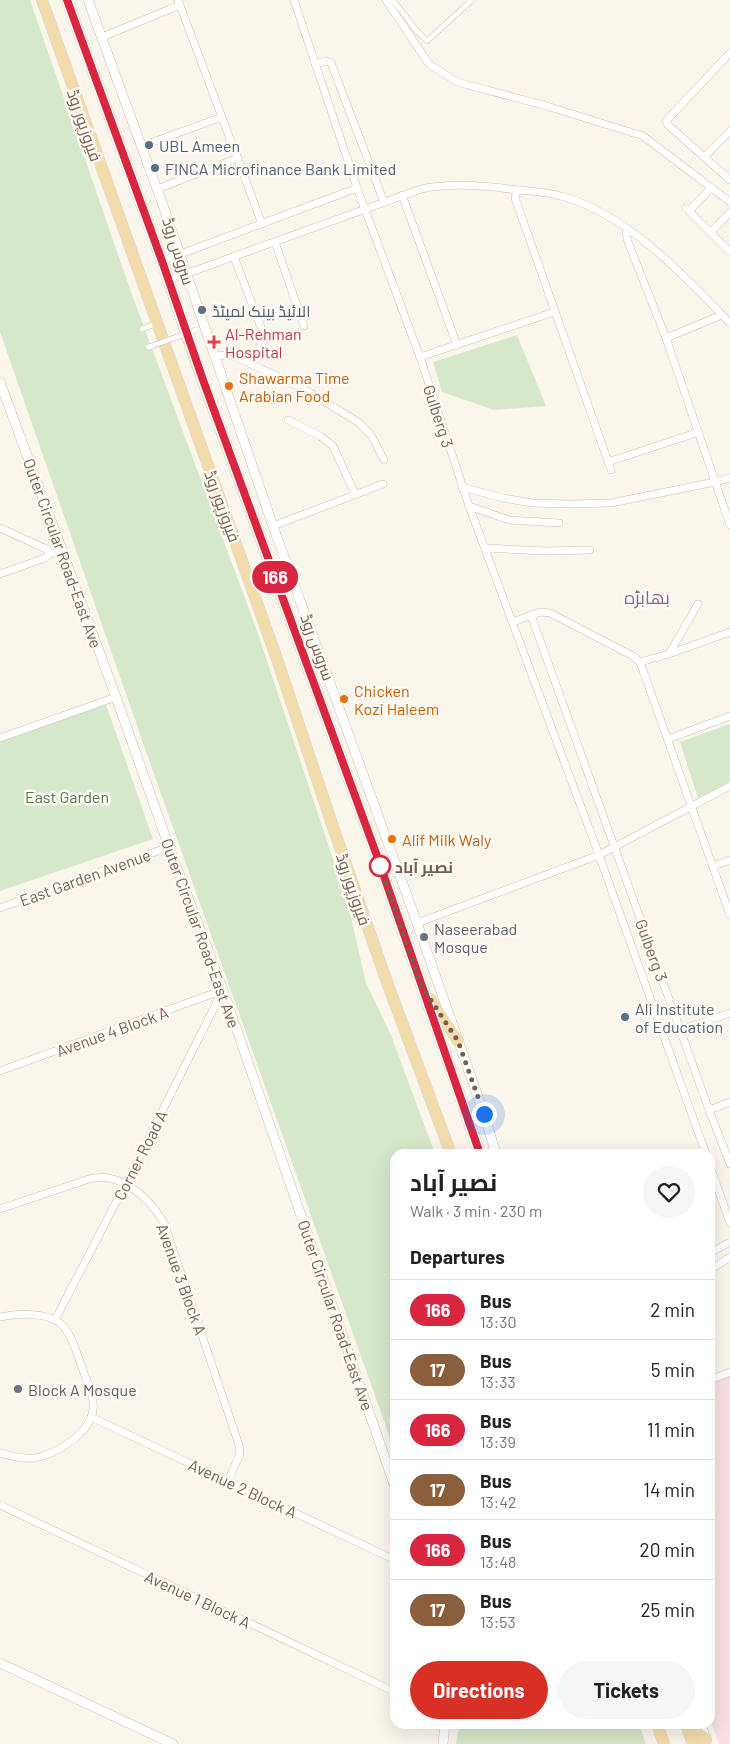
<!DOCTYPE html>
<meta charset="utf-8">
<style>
:root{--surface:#fff;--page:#f6f6f6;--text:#202124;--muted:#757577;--line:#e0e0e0;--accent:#d93025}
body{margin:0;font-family:Barlow,Cairo,sans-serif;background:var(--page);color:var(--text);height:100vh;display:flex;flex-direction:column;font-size:19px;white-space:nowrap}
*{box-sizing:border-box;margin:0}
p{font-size:16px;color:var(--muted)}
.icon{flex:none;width:28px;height:28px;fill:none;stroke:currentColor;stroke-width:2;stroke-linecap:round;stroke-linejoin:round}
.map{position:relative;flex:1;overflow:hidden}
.panel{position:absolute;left:390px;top:1149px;width:325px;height:580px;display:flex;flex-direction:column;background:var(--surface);border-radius:15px;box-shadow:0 5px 20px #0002}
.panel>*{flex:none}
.badge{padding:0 10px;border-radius:16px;font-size:18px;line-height:32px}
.you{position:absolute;width:25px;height:25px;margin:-12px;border:4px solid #fff;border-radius:50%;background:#1a73e8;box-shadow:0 0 0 8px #1a73e833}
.map>.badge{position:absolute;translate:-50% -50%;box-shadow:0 0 0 2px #fff}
h2{padding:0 20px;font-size:19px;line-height:45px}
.round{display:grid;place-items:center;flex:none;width:52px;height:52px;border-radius:26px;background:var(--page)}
.head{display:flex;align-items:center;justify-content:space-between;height:85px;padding:0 20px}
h1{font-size:24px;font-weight:700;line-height:38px}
.button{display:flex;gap:10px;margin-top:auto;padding:10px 20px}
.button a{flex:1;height:58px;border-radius:30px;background:var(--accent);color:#fff;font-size:20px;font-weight:700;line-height:58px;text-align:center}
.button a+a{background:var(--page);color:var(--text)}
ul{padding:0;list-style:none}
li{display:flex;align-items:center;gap:15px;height:60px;padding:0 20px;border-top:1px solid var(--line)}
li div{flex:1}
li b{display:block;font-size:19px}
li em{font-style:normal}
li .badge{min-width:55px;font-weight:700;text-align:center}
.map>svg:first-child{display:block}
.medical{fill:#f8e0e2}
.green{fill:#d6e8cb}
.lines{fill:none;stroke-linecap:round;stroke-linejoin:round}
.pedestrian-casing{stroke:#cdbfb2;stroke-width:6}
.minor-casing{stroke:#cdbfb2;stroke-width:8}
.tertiary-casing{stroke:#cdbfb2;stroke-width:10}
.primary-casing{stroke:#d8d2ce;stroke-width:12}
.pedestrian{stroke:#fff;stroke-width:5}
.minor{stroke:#fff;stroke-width:7}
.tertiary{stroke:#fff;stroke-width:9}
.primary{stroke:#f3dcac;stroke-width:11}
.pedestrian-bridge-casing{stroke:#cdbfb2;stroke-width:6;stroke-linecap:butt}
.pedestrian-bridge{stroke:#fff;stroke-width:5}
.line-casing{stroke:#fff;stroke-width:11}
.line{stroke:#d7263d;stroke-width:8}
.walk{stroke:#755f50;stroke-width:5;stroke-dasharray:0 9}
.service-dot{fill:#5c6f8a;stroke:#fefaf3;stroke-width:2}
.health-dot{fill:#e0444e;stroke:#fefaf3;stroke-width:2}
.food-dot{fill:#e8710a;stroke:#fefaf3;stroke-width:2}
.stop-dot{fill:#fff;stroke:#d7263d;stroke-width:2.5}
.worship-dot{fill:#6b7280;stroke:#fefaf3;stroke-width:2}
.labels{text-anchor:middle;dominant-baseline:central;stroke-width:5;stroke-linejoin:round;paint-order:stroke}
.street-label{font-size:16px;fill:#755f50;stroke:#fefaf3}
.service-label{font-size:16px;fill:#4e5e75;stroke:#fefaf3;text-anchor:start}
.health-label{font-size:16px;fill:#be3a42;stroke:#fefaf3;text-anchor:start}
.food-label{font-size:16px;fill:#c56008;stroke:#fefaf3;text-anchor:start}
.park-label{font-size:16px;fill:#557949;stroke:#fefaf3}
.stop-label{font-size:16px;font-weight:bold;fill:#755f50;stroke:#fefaf3;text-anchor:start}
.worship-label{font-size:16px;fill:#5b616d;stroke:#fefaf3;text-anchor:start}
.neighbourhood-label{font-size:18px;fill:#856990;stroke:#fefaf3}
</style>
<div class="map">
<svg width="730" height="1744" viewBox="0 0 730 1744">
<rect width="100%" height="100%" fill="#fbf6ec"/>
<path class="medical" d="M730,1375v369h-11l-9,-24v-338z"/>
<g class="green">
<path d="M0,0h30l101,292 125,336 92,276 18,79 25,52 44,119h-40v298l-246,-692 -149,-428z"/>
<path d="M517,335l29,71 -52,4 -52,-18 -9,-30z"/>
<path d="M104,699l49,140 -153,52v-151z"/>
<path d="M730,724v57l-32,17 -18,-56z"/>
<path d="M459,1724h180l7,20h-190z"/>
</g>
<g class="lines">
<defs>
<g id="pedestrian">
<path d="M393,0l23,30 11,11 45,-41"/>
<path d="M142,329l15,-6"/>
</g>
<g id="minor">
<path d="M178,0l84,224"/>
<path d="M386,0l43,64 28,18 93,25 93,29 87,66"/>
<path d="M102,37l78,-32"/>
<path d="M730,53l-64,68 2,4 62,55"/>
<path d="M315,64l11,-3 5,2 53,139"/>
<path d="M142,146l80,-29"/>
<path d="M704,157l26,-26"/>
<path d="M357,188l63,169 49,149 130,349 107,299"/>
<path d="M157,189l81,-31"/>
<path d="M517,190l-2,8 96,272"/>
<path d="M402,195l55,150"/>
<path d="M686,208l44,44"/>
<path d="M689,211l22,-23"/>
<path d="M628,230l-2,3 2,9 38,96 64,187"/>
<path d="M711,232l19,-20"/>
<path d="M275,242l29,84"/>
<path d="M234,257l30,78 -1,6 -14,22"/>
<path d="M162,261l195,-73 -63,-188"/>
<path d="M169,280l252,-91c29,-6 59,-4 88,0 17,2 35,2 52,7 65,17 124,80 169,127"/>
<path d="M666,338l56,-23"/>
<path d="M214,356l13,-1 9,2 66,31 56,34 13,13 13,25"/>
<path d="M420,357l134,-45"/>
<path d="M288,420l32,16 13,10 22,48"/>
<path d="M608,462l91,-30"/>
<path d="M462,487l41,11 29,5 38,1 41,-1 104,-21 15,-4"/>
<path d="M469,506l40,14 50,3"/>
<path d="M273,526l110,-42"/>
<path d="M0,528l44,20 4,2 2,4"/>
<path d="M485,548l60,3 45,-1"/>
<path d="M0,574l45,-16 5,-4 11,-4"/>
<path d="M531,615l178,495 21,54"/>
<path d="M513,622l27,-10 10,1 83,43 7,6 90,253"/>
<path d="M669,654l29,-50"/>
<path d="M640,662l29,-8 61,-22"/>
<path d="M0,738l116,-41"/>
<path d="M668,739l62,-23"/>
<path d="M713,866l17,-6"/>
<path d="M0,908l169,-61"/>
<path d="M417,923l182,-68 131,-69"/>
<path d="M680,1030l50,-17"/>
<path d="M0,1071l223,-81"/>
<path d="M709,1110l21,-8"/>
<path d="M710,1166l20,57"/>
<path d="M0,1209l92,-31c6,0 12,-1 17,0 24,5 43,25 55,45l75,222 1,9 -12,27"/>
<path d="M710,1253l20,-11"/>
<path d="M710,1270l20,-13"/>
<path d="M0,1317c17,-4 49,-5 62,8 11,11 15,30 21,45 4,12 12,27 10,40 -3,24 -38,45 -59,48 -12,1 -23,-2 -34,-5"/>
<path d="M55,1320l70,-135 98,-195"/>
<path d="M710,1380l20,-8"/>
<path d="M91,1417l304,143"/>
<path d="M0,1505l395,187"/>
</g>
<g id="tertiary">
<path d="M88,0l77,211 108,315 144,397 67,191 12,40"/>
<path d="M0,382l116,315 53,150 54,143 172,497"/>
<path d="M0,1663l173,81"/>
<path d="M701,1724l5,16"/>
<path d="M443,1744l2,-20"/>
</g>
<g id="primary">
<path d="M42,0l235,659 57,171 54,155 63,169"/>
<path d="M67,0l95,261 34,101 181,494 103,298"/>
<path d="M430,999l28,42"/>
<path d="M657,1724l7,20"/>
<path d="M686,1724l20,15 -1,5"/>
<path d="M686,1724l7,20"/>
</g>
</defs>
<use href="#pedestrian" class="pedestrian-casing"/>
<use href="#minor" class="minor-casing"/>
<use href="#tertiary" class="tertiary-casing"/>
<use href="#primary" class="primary-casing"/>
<use href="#pedestrian" class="pedestrian"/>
<use href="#minor" class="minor"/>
<use href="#tertiary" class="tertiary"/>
<use href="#primary" class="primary"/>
<defs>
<path id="pedestrian-bridge" d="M149,347l47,-17"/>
</defs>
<use href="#pedestrian-bridge" class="pedestrian-bridge-casing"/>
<use href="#pedestrian-bridge" class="pedestrian-bridge"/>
</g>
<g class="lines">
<defs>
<path id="line" d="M67,0l95,261 41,119 174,476 103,298"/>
</defs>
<use href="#line" class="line-casing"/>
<use href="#line" class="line"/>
<path class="walk" d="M380,866l41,119 37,56 26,73"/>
</g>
<g class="service-dot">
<circle cx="149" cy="145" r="5"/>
<circle cx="155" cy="168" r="5"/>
<circle cx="202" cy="310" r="5"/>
<circle cx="625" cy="1017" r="5"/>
</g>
<path class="health-dot" d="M211.5 334.5h5v5h5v5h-5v5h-5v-5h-5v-5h5z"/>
<g class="food-dot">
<circle cx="229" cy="386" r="5"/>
<circle cx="344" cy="699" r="5"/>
<circle cx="392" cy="839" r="5"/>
</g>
<circle class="stop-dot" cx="380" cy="866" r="10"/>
<g class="worship-dot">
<circle cx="424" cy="937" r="5"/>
<circle cx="18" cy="1389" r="5"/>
</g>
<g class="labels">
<g class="street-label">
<text transform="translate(85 125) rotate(71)">فیروزپور روڈ</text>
<text transform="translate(179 251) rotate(72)">سروس روڈ</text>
<text transform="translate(439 416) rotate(72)">Gulberg 3</text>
<text transform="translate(223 506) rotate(70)">فیروزپور روڈ</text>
<text transform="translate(63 553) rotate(70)">Outer Circular Road-East Ave</text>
<text transform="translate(318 647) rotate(70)">سروس روڈ</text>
<text transform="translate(85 877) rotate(-20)">East Garden Avenue</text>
<text transform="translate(354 889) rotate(71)">فیروزپور روڈ</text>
<text transform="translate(201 933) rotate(70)">Outer Circular Road-East Ave</text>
<text transform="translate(652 950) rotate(70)">Gulberg 3</text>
<text transform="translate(112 1031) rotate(-20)">Avenue 4 Block A</text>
<text transform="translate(140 1155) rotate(-63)">Corner Road A</text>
<text transform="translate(182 1279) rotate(70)">Avenue 3 Block A</text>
<text transform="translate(336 1315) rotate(71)">Outer Circular Road-East Ave</text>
<text transform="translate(243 1488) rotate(25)">Avenue 2 Block A</text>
<text transform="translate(198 1599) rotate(25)">Avenue 1 Block A</text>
</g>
<g class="service-label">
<text x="159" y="145">UBL Ameen</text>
<text x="165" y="168">FINCA Microfinance Bank Limited</text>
<text x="212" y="310">الائیڈ بینک لمیٹڈ</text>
<text x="635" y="1008">Ali Institute<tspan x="635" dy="18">of Education</tspan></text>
</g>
<g class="health-label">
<text x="225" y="333">Al-Rehman<tspan x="225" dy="18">Hospital</tspan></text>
</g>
<g class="food-label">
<text x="239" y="377">Shawarma Time<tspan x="239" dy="18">Arabian Food</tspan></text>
<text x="354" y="690">Chicken<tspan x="354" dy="18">Kozi Haleem</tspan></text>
<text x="402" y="839">Alif Milk Waly</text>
</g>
<g class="park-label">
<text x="67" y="796">East Garden</text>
</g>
<g class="stop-label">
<text x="395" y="866">نصیر آباد</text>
</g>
<g class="worship-label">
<text x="434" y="928">Naseerabad<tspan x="434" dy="18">Mosque</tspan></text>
<text x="28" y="1389">Block A Mosque</text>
</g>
<g class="neighbourhood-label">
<text x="647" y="597">بھابڑہ</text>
</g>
</g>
</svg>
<div class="you" style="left:484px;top:1114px"></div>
<b class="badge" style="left:275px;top:577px;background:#d7263d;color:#fff">166</b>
<section class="panel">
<div class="head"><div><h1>نصیر آباد</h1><p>Walk · 3 min · 230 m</p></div><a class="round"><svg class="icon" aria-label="heart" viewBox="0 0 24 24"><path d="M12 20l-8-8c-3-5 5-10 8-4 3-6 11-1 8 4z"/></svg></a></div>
<h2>Departures</h2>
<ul>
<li><span class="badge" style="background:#d7263d;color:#fff">166</span><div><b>Bus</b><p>13:30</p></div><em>2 min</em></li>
<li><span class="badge" style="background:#8b5e3c;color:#fff">17</span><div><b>Bus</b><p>13:33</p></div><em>5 min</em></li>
<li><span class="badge" style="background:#d7263d;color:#fff">166</span><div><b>Bus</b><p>13:39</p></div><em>11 min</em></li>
<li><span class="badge" style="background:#8b5e3c;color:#fff">17</span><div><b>Bus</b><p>13:42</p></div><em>14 min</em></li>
<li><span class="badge" style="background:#d7263d;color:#fff">166</span><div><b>Bus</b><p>13:48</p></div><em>20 min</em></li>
<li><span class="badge" style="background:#8b5e3c;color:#fff">17</span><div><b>Bus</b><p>13:53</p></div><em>25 min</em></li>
</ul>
<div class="button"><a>Directions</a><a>Tickets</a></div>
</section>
</div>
